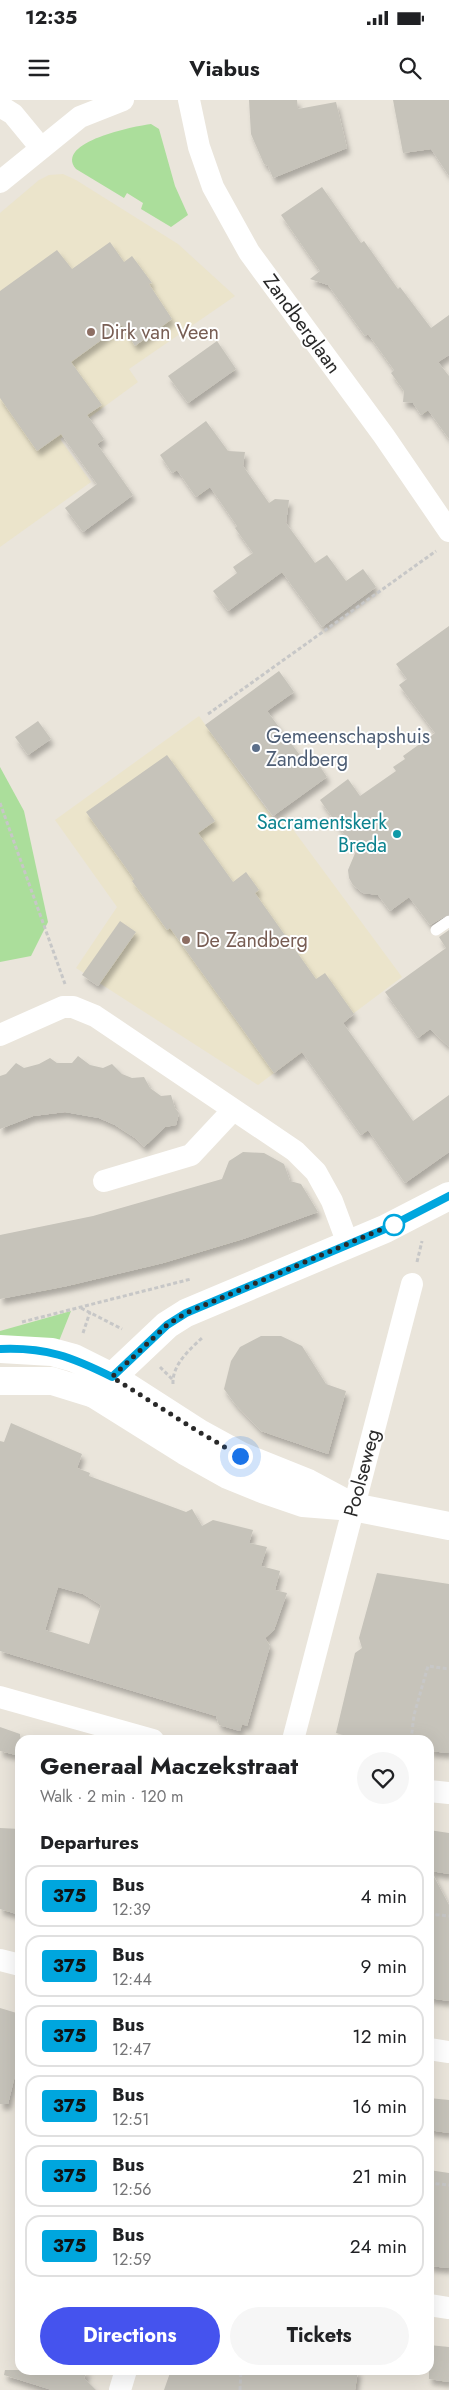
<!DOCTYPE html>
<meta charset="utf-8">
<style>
:root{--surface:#fff;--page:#f6f6f6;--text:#202124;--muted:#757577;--line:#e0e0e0;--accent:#4553ee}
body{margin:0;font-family:Jost,sans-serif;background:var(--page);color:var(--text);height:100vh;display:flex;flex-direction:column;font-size:19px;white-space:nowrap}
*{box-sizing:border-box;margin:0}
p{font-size:16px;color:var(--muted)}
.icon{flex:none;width:28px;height:28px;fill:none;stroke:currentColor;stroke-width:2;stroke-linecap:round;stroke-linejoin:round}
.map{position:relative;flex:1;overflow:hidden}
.side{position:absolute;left:15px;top:1635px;width:419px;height:640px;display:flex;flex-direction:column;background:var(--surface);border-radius:15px;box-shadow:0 5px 20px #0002}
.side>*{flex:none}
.badge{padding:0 10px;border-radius:4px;font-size:18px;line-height:32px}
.you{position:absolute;width:25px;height:25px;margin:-12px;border:4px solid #fff;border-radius:50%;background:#1a73e8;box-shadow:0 0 0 8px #1a73e833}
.map>.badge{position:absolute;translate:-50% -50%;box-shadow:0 0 0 2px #fff}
h2{padding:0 25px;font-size:19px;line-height:45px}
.round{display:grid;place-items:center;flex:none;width:52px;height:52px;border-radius:26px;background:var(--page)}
.headline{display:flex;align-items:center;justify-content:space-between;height:85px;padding:0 25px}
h1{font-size:24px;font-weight:700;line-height:38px}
.action{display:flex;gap:10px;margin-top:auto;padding:10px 25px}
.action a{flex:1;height:58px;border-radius:30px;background:var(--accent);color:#fff;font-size:20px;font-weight:700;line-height:58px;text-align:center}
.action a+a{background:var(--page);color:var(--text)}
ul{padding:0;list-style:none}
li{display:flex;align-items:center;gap:15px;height:62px;margin:0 10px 8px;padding:0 15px;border:2px solid var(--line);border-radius:15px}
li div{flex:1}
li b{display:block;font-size:19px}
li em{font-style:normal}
li .badge{min-width:55px;font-weight:700;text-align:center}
.status{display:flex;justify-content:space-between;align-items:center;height:35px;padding:0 25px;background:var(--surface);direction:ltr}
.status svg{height:14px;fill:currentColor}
header{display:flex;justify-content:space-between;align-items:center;height:65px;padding:0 25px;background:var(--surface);font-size:22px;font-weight:700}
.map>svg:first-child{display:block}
.education{fill:#ebe4cb}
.green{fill:#abde9b}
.building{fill:#c6c3ba;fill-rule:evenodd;filter:url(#shadow)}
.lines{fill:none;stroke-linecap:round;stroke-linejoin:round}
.path{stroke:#c7c7c7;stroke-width:3;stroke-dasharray:4 2.5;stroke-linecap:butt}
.lane{stroke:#fff;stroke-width:11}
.street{stroke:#fff;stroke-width:22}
.secondary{stroke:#fff;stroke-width:28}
.line-casing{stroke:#fff;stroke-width:11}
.line{stroke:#00a6de;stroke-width:8}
.walk{stroke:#292929;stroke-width:5;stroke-dasharray:0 9}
.education-dot{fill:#8d6e63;stroke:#fff;stroke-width:2}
.service-dot{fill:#5c6f8a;stroke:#fff;stroke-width:2}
.culture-dot{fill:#0f9aa8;stroke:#fff;stroke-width:2}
.stop-dot{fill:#fff;stroke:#00a6de;stroke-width:2.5}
.labels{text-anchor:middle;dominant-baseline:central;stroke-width:4;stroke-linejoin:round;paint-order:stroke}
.street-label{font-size:20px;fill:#292929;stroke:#fff}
.education-label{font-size:20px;fill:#785e54;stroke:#fff;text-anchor:start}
.service-label{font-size:20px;fill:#4e5e75;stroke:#fff;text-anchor:start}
.culture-label{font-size:20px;fill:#0d838f;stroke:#fff;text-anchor:end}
</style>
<div class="status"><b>12:35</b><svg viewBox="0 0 49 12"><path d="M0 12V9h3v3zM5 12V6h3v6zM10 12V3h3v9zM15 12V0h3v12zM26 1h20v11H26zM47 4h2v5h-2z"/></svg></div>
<header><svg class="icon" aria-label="menu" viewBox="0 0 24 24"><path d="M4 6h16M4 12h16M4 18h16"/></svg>Viabus<svg class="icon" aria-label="search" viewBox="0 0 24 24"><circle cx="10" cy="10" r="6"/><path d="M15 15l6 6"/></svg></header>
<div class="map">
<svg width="449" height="2290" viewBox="0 0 449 2290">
<defs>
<filter id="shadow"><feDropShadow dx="3" dy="5.5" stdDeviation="2.5" flood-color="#0004"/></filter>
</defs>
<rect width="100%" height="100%" fill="#eae5db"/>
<g class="education">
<path d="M63,74l13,6 102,64 57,52 -106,73 9,13 -78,57 31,43 -91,65v-334l39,-33 10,-5z"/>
<path d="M199,616l76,105 8,-5 119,161 -144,108 -182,-117 41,-61 -62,-87z"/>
</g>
<g class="green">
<path d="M151,24l8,5 16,57 13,29 -17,12 -30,-18 2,-6 -16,-10 -3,5 -48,-29c-22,-27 59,-43 75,-45z"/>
<path d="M0,667l24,44 24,111 -17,34 -31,6z"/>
<path d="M71,1211l-12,30 -59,-1v-9z"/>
</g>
<g class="building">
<path d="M249,0h48l1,9 38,-7 11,46 -74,30 -5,-12 -4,-2 -13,-30z"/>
<path d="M393,0h56v76l-18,-27 -28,4z"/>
<path d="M322,87l39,56 3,-2 34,48 2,-2 31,41 18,-13v40l-11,7 11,14v63l-21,-29 -7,5 -8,-12 -10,-1 1,-11 -13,-18 3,-3 -26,-36 -3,2 -37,-51 -18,-6 10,-8 -39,-56z"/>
<path d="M110,142l14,20 8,-6 20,27 -3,1 23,35 -37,27 -13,-21 -51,37 31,43 -15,10 17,24 -7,5 36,51 -50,37 -18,-24 32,-24 -36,-50 -24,17 -37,-53v-107l57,-41 15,19z"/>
<path d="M217,241l19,28 -48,34 -20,-27z"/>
<path d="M206,321l22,30 17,1 -2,14 26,37 6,-4 14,1 -3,23 29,40 12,-8 19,26 17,-12 13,18 -54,40 -40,-55 -54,39 -15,-20 24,-18 -4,-6 20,-14 -18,-25 2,-2 -27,-39 -14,10 -19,-27 -5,3 -12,-18z"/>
<path d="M449,526v288l-19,11 -21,-28 -19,14 -12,-16 -15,-2 -10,-8 -4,-7 -1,-8 8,-19 -36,-51 28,-21 12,17 36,-25 -3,-4 12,-8 -2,-3 32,-23 -36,-48 8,-6 -11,-15z"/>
<path d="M279,571l15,21 -27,19 38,51 8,-6 14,21 -54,39 -68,-91z"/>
<path d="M38,621l13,18 -23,16 -13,-18z"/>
<path d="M167,655l48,66 -17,12 35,49 13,-10 13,18 -4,3 61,86 9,-6 29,41 -11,9 70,98 36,-26v57l-44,31 -37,-53 -7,5 -59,-83 -28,21 -104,-145 -3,2 -35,-49 2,-2 -48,-67z"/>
<path d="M120,821l16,11 -38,54 -16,-11z"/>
<path d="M449,830v117l-19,-18 -12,9 -33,-46 61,-44 -7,-11z"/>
<path d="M78,956l12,9 13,3 9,-4 10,10 10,4 12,-1 6,11 11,8 10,-1 4,13 4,5 -3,12 -11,2 -21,20 -9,-9 -20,-13 -16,-7 -34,-6 -32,4 -33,13v-53l6,-2 10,-11 8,5 15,-4 11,-6 7,5h15z"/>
<path d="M243,1052l21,1 20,11 6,17 11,3 17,28 -75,27 -80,24 -96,23 -67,13v-64l93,-19 129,-37 7,-18z"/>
<path d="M261,1236h20l21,10 24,38 20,7 -18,63 -67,-23 -26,-27 -11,-15 7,-28 9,-14z"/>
<path d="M11,1323l71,31 -5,14 13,5 -1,3 97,36 6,-3 10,17 11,-6 40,10 -4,13 18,4 -6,19 19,5 -5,19 12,3 -13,37 -9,8 5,8 -23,80 -5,-2 -2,7 -21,-6 -3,-9 -216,-65v-210l4,1zM58,1487l25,7 18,11 -12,39 -44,-14z"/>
<path d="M377,1473l72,11v169l-20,-2v-11h-79l1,-3 -15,-4 19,-80 7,-5 -3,-10z"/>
<path d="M0,1627l20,7v22l-20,-5z"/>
<path d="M0,1728l20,1v86l-20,-6z"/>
<path d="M429,1730l20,3v41l-18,-3 18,34v96l-20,-3z"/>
<path d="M0,1908l20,6v41l-12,49h-8z"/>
<path d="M429,1998l20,2v33l-20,-3z"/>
<path d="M429,2070l20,3v95l-20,-2z"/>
<path d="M429,2245l20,2v35l-20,-3z"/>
<path d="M5,2270h83l-4,8 12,12h-44l-48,-15z"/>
<path d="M171,2270h187l-3,20h-191z"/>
</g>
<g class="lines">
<g class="path">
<path d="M208,614l228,-163"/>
<path d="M0,703l65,181"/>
<path d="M417,1162l5,-21"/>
<path d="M81,1208l41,21"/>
<path d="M22,1222l169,-43"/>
<path d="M83,1233l7,-21"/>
<path d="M160,1267l13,13"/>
<path d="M173,1284c-1,-19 16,-34 29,-46"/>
<path d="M411,1640l3,-25 14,-49 21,3"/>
<path d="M429,1814l20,2"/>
<path d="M429,2083l20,2"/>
<path d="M240,2290l1,-20"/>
</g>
<path class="lane" d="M436,830l13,-9"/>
<g class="street">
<path d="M189,0l10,47 14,40 36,65 135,184 65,95"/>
<path d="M0,6l13,8 28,34"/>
<path d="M0,82l80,-65 43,-17"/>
<path d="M0,935l63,-28h10l22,9 200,135 21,21 16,29 16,43"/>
<path d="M104,1081l87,-26 42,-45"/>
<path d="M0,1597l153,43"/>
<path d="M293,1640l119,-456"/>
<path d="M429,1691l20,2"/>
<path d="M0,1860l20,5"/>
<path d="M429,1949l20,3"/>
<path d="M429,2205l20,3"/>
<path d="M120,2290l6,-20"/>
</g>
<g class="secondary">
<path d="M0,1249l52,3 22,6 38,19 87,56 42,23 67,27 45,24"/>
<path d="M0,1281h52l42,13 73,-69 19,-12 199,-84 64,-33"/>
<path d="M94,1294l91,57 43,24 37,15 38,13 50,4 96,19"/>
</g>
</g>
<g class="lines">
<defs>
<path id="line" d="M0,1249c46,-2 72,8 112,28l55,-52 19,-12 199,-84 64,-33"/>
</defs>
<use href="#line" class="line-casing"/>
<use href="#line" class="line"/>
<path class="walk" d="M240,1356l-41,-24 -87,-55 55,-52 19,-12 215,-92 -7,4"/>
</g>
<g class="education-dot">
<circle cx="91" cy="232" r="5"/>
<circle cx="186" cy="840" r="5"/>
</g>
<circle class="service-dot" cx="256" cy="648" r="5"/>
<circle class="culture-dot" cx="397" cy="734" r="5"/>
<circle class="stop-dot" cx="394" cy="1125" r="10"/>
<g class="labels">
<g class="street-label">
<text transform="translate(302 224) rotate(54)">Zandberglaan</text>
<text transform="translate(362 1373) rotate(-75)">Poolseweg</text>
</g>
<g class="education-label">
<text x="101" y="232">Dirk van Veen</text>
<text x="196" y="840">De Zandberg</text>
</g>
<g class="service-label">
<text x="266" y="636">Gemeenschapshuis<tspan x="266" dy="23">Zandberg</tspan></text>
</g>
<g class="culture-label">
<text x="387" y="722">Sacramentskerk<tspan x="387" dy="23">Breda</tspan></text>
</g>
</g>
</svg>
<div class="you" style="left:240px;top:1356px"></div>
<section class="side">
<div class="headline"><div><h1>Generaal Maczekstraat</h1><p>Walk · 2 min · 120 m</p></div><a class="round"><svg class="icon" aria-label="heart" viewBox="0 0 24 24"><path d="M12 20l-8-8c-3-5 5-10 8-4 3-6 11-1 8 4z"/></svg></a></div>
<h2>Departures</h2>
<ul>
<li><span class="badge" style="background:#00a6de;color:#111">375</span><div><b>Bus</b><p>12:39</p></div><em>4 min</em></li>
<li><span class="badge" style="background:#00a6de;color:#111">375</span><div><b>Bus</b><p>12:44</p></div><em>9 min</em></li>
<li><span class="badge" style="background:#00a6de;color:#111">375</span><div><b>Bus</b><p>12:47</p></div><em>12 min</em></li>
<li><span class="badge" style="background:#00a6de;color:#111">375</span><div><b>Bus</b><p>12:51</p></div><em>16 min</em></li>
<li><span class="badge" style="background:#00a6de;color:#111">375</span><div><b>Bus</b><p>12:56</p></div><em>21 min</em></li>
<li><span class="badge" style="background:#00a6de;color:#111">375</span><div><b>Bus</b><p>12:59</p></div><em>24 min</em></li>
</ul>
<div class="action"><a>Directions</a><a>Tickets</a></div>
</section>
</div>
